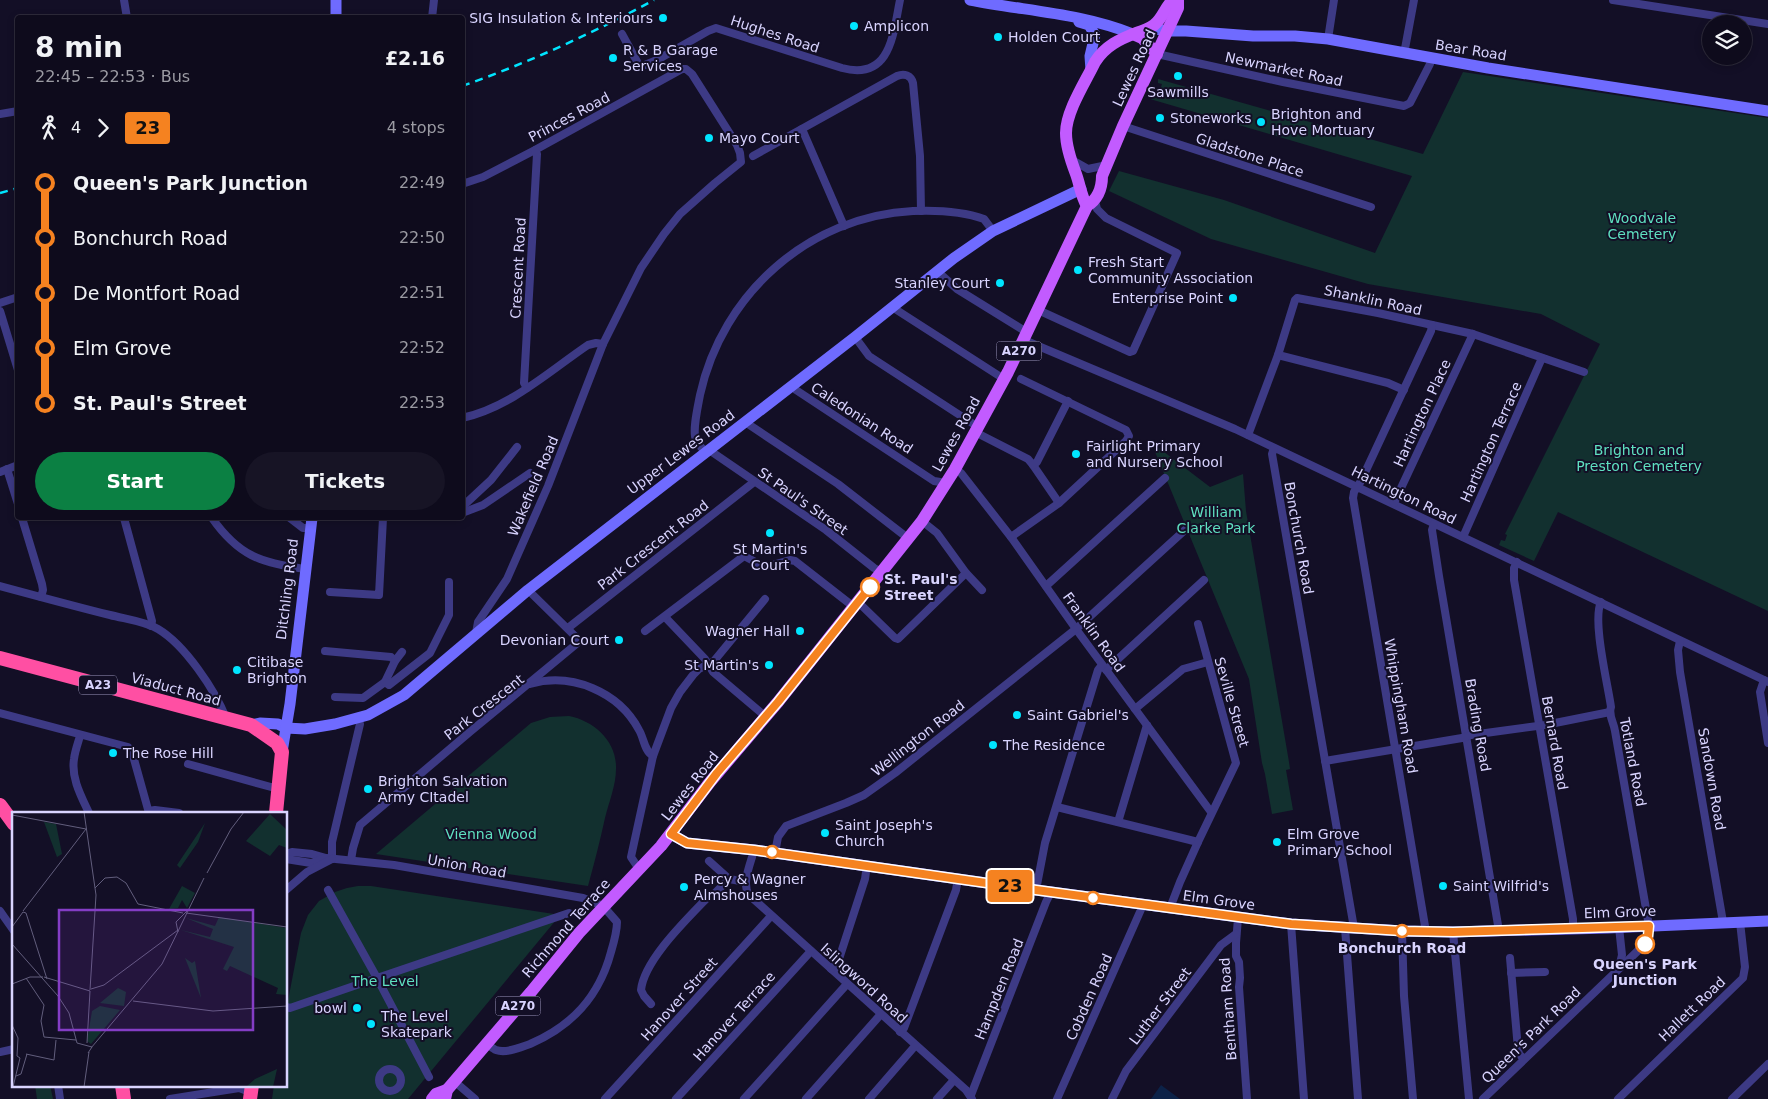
<!DOCTYPE html>
<meta charset="utf-8">
<style>
:root{--surface:#0e0b1c;--page:#171425;--text:#f1f3f6;--muted:#9b9ba3;--line:#2e2b3b;--accent:#0b8043}
body{margin:0;font-family:"DejaVu Sans",sans-serif;background:var(--page);color:var(--text);height:100vh;display:flex;flex-direction:column;font-size:19px;white-space:nowrap}
*{box-sizing:border-box;margin:0}
p{font-size:16px;color:var(--muted)}
.icon{flex:none;width:28px;height:28px;fill:none;stroke:currentColor;stroke-width:2;stroke-linecap:round;stroke-linejoin:round}
.map{position:relative;flex:1;overflow:hidden}
.details{position:absolute;left:15px;top:15px;width:450px;height:505px;display:flex;flex-direction:column;background:var(--surface);border-radius:5px;box-shadow:0 2px 8px #0003,0 0 0 1px var(--line)}
.details>*{flex:none}
.badge{padding:0 10px;border-radius:4px;font-size:18px;line-height:32px}
.tools{position:absolute;left:1702px;top:15px;display:grid;gap:10px}
.tools a{display:grid;place-items:center;width:50px;height:50px;border-radius:50%;background:var(--surface);box-shadow:0 2px 8px #0003,0 0 0 1px var(--line);font-size:25px}
.map>.badge{position:absolute;translate:-50% -50%;box-shadow:0 0 0 2px #fff}
.legs{display:flex;align-items:center;gap:8px;height:55px;padding:0 20px;font-size:16px}
.legs p{margin-inline-start:auto}
.summary{display:flex;align-items:center;justify-content:space-between;height:85px;padding:0 20px}
h1{font-size:28px;font-weight:700;line-height:38px}
.primary-button{display:flex;gap:10px;margin-top:auto;padding:10px 20px}
.primary-button a{flex:1;height:58px;border-radius:30px;background:var(--accent);color:#fff;font-size:20px;font-weight:700;line-height:58px;text-align:center}
.primary-button a+a{background:var(--page);color:var(--text)}
ul{padding:0 20px;list-style:none}
li{display:flex;align-items:center;gap:18px;height:55px;font-size:19px}
li i{display:grid;place-items:center;width:8px;height:100%;margin:0 6px;background:currentColor}
li i::after{content:'';width:12px;height:12px;margin:-6px;border:4px solid;border-radius:50%;background:var(--surface)}
li p{margin-inline-start:auto}
li:first-child i{background:linear-gradient(#0000 50%,currentColor 0)}
li:last-child i{background:linear-gradient(currentColor 50%,#0000 0)}
.map>svg:first-child{display:block}
.green{fill:#12302f}
.water{fill:#0c2248}
.lines{fill:none;stroke-linecap:round;stroke-linejoin:round}
.street{stroke:#3d3a85;stroke-width:8}
.secondary{stroke:#6f6bff;stroke-width:11}
.primary{stroke:#c25bff;stroke-width:12}
.highway{stroke:#ff4fa3;stroke-width:14}
.rail{stroke:#00e5ff;stroke-width:2.5;stroke-dasharray:8 6;stroke-linecap:butt}
.line-1-casing{stroke:#fff;stroke-width:11}
.line-1{stroke:#f58220;stroke-width:8}
.poi-dot{fill:#00e5ff;stroke:#130f26;stroke-width:2}
.stop-1-dot{fill:#fff;stroke:#f58220;stroke-width:2.5}
.labels{text-anchor:middle;dominant-baseline:central;stroke-width:4;stroke-linejoin:round;paint-order:stroke}
.shield{fill:#130f26;stroke:#9e99be;stroke-width:1}
.shield-label{font-size:12px;font-weight:bold;fill:#d9d4ff}
.poi-label{font-size:14px;fill:#d9d4ff;stroke:#130f26;text-anchor:start}
.street-label{font-size:14px;fill:#d9d4ff;stroke:#130f26}
.park-label{font-size:14px;fill:#5fe0c0;stroke:#130f26}
.stop-label{font-size:14px;font-weight:bold;fill:#d9d4ff;stroke:#130f26}
.inset-road{fill:none;stroke:#625e7d;stroke-width:1}
.view{fill:#843dc5;fill-opacity:0.15;stroke:#843dc5;stroke-width:2.5}
.inset-edge{fill:none;stroke:#d9d4ff;stroke-width:2.5}
</style>
<div class="map">
<svg width="1768" height="1099" viewBox="0 0 1768 1099">
<rect width="100%" height="100%" fill="#130f26"/>
<g class="green">
<path d="M1463,72l305,46v493l-210,-99 -24,49 -35,-16 2,-5 4,1 2,-6 -2,-1 95,-190 -59,-30 -173,-30 -157,-45 -102,-48 10,-20 105,29 151,53 37,-77 -262,-77 4,-2h4l4,-13 -4,-1v-4l265,75z"/>
<path d="M1151,442l59,45 33,-13 3,37 43,251 1,7 -4,1 7,40 -21,4 -7,-40 -3,-11 -13,-84z"/>
<path d="M569,716c25,5 48,25 47,53 0,16 -7,33 -11,49 -5,23 -11,46 -17,68l-212,-32 155,-131 19,-6z"/>
<path d="M358,886h13l183,28 2,6 -148,179h-136l2,-14h12v-74l15,-78 7,-18 11,-14 16,-9 12,-4z"/>
<path d="M35,1085h15l3,14h-16z"/>
</g>
<path class="water" d="M1161,1085l19,14h-29z"/>
<g class="lines">
<g class="street">
<path d="M124,0l3,18"/>
<path d="M1613,0l155,24"/>
<path d="M432,18l2,-18"/>
<path d="M622,34l18,33 17,-7 51,-29 8,-3 126,40c49,13 51,-34 58,-68"/>
<path d="M1328,39l6,-39"/>
<path d="M1157,54l126,28 121,24 6,-3 20,-39 1,-5"/>
<path d="M1404,54l10,-54"/>
<path d="M0,114l18,-3"/>
<path d="M1123,126l248,81"/>
<path d="M802,129l42,97"/>
<path d="M753,156l144,-80c7,-3 14,-1 16,7l7,73 1,55"/>
<path d="M1072,160l16,9 19,-4"/>
<path d="M462,184l21,-7 52,-27 147,-81h4l6,5 45,71 3,8 1,9 -26,21 -35,31 -16,20 -23,34 -38,76 -55,142 -41,93 -29,43 -2,11"/>
<path d="M937,271l20,18 71,44"/>
<path d="M0,303l18,-6"/>
<path d="M892,307l112,72"/>
<path d="M1038,310l92,42 3,-1 44,-98 -71,-35 -9,-9 -2,-8"/>
<path d="M0,311l18,59"/>
<path d="M855,337l14,19 109,71"/>
<path d="M1024,340l211,89 533,253"/>
<path d="M1278,355l110,28 16,7"/>
<path d="M792,385l4,5 138,91 12,2"/>
<path d="M527,388l-3,-5 13,-229 -2,-4"/>
<path d="M462,418c49,-11 86,-46 126,-73l8,-2 7,1"/>
<path d="M745,422l93,62 71,55"/>
<path d="M975,432l53,27 5,6 26,38"/>
<path d="M1248,435l30,-80 17,-55 2,-2 81,15 95,21 111,38"/>
<path d="M1274,448l-2,6 82,474"/>
<path d="M709,449l3,3 114,78 48,38 8,4"/>
<path d="M706,452c-4,-4 -8,-7 -10,-12 -4,-9 2,-34 4,-45 22,-101 109,-179 213,-184 24,-1 49,0 71,8l9,12"/>
<path d="M1033,465l4,-3 31,-61"/>
<path d="M7,469l11,35"/>
<path d="M955,469l6,4 50,64 65,92 135,183"/>
<path d="M0,472l18,-7"/>
<path d="M1394,503l79,-169"/>
<path d="M462,507l29,-27 26,-33"/>
<path d="M462,513l21,-8 47,-32"/>
<path d="M22,518l20,66 1,6 -2,7"/>
<path d="M124,518l28,103 -1,5"/>
<path d="M212,518c26,37 48,45 93,51"/>
<path d="M290,518l13,10h7"/>
<path d="M1434,524l-2,6 7,46 60,355"/>
<path d="M1011,537l48,-34 67,-62 3,-5 -3,-6 -105,-51"/>
<path d="M1463,537l79,-179"/>
<path d="M1517,562l-3,6v12l59,339v10"/>
<path d="M966,573l16,17"/>
<path d="M0,586c37,10 74,20 110,29 15,4 34,6 48,14 27,16 57,61 68,89"/>
<path d="M1046,586l119,-108"/>
<path d="M330,592l49,3 4,-77"/>
<path d="M858,602l37,36 3,1 68,-66 -29,-40 -15,-12"/>
<path d="M665,617l40,42 8,13 52,44"/>
<path d="M568,628l186,-146"/>
<path d="M645,631l99,-75 21,11 25,-7 5,1 59,46"/>
<path d="M1680,641l-2,9 2,22 43,250"/>
<path d="M325,651l66,6 4,4 -10,21 -22,16 -28,-1"/>
<path d="M395,661l7,-9"/>
<path d="M1106,670l98,-90"/>
<path d="M1764,680l-4,12 8,51"/>
<path d="M385,682l4,3 41,-32 19,-38v-33"/>
<path d="M530,684c42,-12 89,8 109,46 5,8 5,21 14,26"/>
<path d="M1135,709l48,-40 25,-7"/>
<path d="M0,713l128,34 4,5 17,61"/>
<path d="M80,736c-2,7 -5,15 -6,23 -3,19 7,37 15,54"/>
<path d="M1325,761l137,-23 9,-3 74,-10 65,-13"/>
<path d="M188,764l83,23h7"/>
<path d="M1057,807l141,35"/>
<path d="M149,811l6,-1 24,3"/>
<path d="M1118,822l29,-97"/>
<path d="M754,850c-3,13 -13,33 -5,45l217,195 6,9"/>
<path d="M775,853l3,-16 8,-11 60,-23 18,-8 31,-22 181,-144 110,-100"/>
<path d="M286,854l6,-2 20,2 14,4 68,7 189,33 20,8 14,16c0,10 -3,20 -6,30 -12,45 -39,74 -81,92 -9,3 -24,10 -34,6 -3,-1 -7,-5 -10,-7"/>
<path d="M286,859l25,4 15,-5"/>
<path d="M332,859v-17l28,-118 -2,-5"/>
<path d="M351,860l2,-12 7,-23 111,-94 109,-90 -52,-51"/>
<path d="M709,861l20,18 17,3"/>
<path d="M639,869l-8,-12 22,-101 18,-48 9,-16 13,-17 6,-6 15,-8 51,-62"/>
<path d="M286,890l21,-18 25,-13"/>
<path d="M328,890l49,88 192,-65"/>
<path d="M1036,890l9,-47 53,-173 4,-5"/>
<path d="M1170,908l10,-26 18,-40 38,-79 -38,-139"/>
<path d="M0,911l14,20"/>
<path d="M1238,918l-2,25v13l3,6 1,16 -1,9 8,112"/>
<path d="M1291,924l13,175"/>
<path d="M1345,928l13,171"/>
<path d="M1402,931l2,65 9,103"/>
<path d="M1426,932l-73,-434 1,-6 7,-11 70,-150 1,-6"/>
<path d="M1453,932l16,167"/>
<path d="M1510,958l8,91 1,5 5,5"/>
<path d="M1619,968l3,-13 -3,-28"/>
<path d="M831,969l7,-7 27,-83 2,-14"/>
<path d="M1511,973l34,-1"/>
<path d="M651,1004l-7,-8 -3,-6c3,-30 46,-71 67,-93l6,-3 15,-15"/>
<path d="M286,1007l4,1 87,-30 52,99"/>
<path d="M900,1032l4,-4 52,-138 2,-12"/>
<path d="M0,1052l14,-3"/>
<circle cx="390" cy="1080" r="11"/>
<path d="M454,1081l21,18"/>
<path d="M58,1085l2,14"/>
<path d="M971,1095l75,-193 5,-10"/>
<path d="M170,1099l69,-11 11,4"/>
<path d="M605,1099l166,-183"/>
<path d="M676,1099l135,-148"/>
<path d="M744,1099l103,-115"/>
<path d="M806,1099l75,-85"/>
<path d="M869,1099l46,-53"/>
<path d="M937,1099l17,-19"/>
<path d="M1057,1099l86,-194"/>
<path d="M1112,1099l14,-28 95,-126 15,-11"/>
<path d="M1483,1099l162,-155 4,-18 -34,-195c-1,-8 -7,-16 -4,-24 -3,-22 -19,-87 -10,-105"/>
<path d="M1618,1099l125,-121 2,-11 -5,-45"/>
<path d="M1732,1099l36,-35"/>
</g>
<g class="secondary">
<path d="M336,0v18"/>
<path d="M970,0c55,11 111,13 163,34"/>
<path d="M1079,22l10,3 6,10 -5,21 1,14"/>
<path d="M1149,28l19,3h18l67,5h42l33,3 160,29 280,43"/>
<path d="M251,725l9,-2 18,1 8,4 19,1 30,-5 33,-9 36,-20 124,-105 327,-253 99,-79 39,-27 88,-42"/>
<path d="M282,752l8,-48 22,-186"/>
<path d="M671,834l16,9 67,7 282,40 255,34 111,7 51,1 155,-4 160,-7"/>
</g>
<g class="primary">
<path d="M1133,34l9,4 15,16"/>
<path d="M1087,206c-6,-10 -7,-21 -11,-32 -5,-13 -10,-27 -10,-41 0,-22 20,-52 29,-71 10,-16 25,-23 41,-29 7,-2 13,-4 18,-8 9,-7 11,-18 19,-25"/>
<path d="M432,1099l4,-5 11,-4"/>
<path d="M445,1099l2,-9 84,-98 48,-59 82,-87 49,-64 68,-80 144,-181 33,-52 53,-97 79,-166c11,-7 15,-18 15,-30l21,-50 55,-118v-8"/>
</g>
<g class="highway">
<path d="M0,658l251,67 26,18 5,9 -6,61"/>
<path d="M0,805l14,19"/>
<path d="M122,1085l2,14"/>
<path d="M250,1099l2,-14"/>
</g>
<g class="rail">
<path d="M462,86c66,-23 131,-53 192,-86"/>
<path d="M0,193l18,-5"/>
</g>
</g>
<g class="lines">
<defs>
<path id="line-1" d="M870,587l-92,115 -61,71 -46,61 16,9 67,7 282,40 255,34 111,7 51,1 196,-6 -1,10 -3,8"/>
</defs>
<use href="#line-1" class="line-1-casing"/>
<use href="#line-1" class="line-1"/>
</g>
<g class="poi-dot">
<circle cx="663" cy="18" r="5"/>
<circle cx="854" cy="26" r="5"/>
<circle cx="998" cy="37" r="5"/>
<circle cx="613" cy="58" r="5"/>
<circle cx="1178" cy="76" r="5"/>
<circle cx="1160" cy="118" r="5"/>
<circle cx="1261" cy="122" r="5"/>
<circle cx="709" cy="138" r="5"/>
<circle cx="1078" cy="270" r="5"/>
<circle cx="1000" cy="283" r="5"/>
<circle cx="1233" cy="298" r="5"/>
<circle cx="1076" cy="454" r="5"/>
<circle cx="770" cy="533" r="5"/>
<circle cx="800" cy="631" r="5"/>
<circle cx="619" cy="640" r="5"/>
<circle cx="769" cy="665" r="5"/>
<circle cx="237" cy="670" r="5"/>
<circle cx="1017" cy="715" r="5"/>
<circle cx="993" cy="745" r="5"/>
<circle cx="113" cy="753" r="5"/>
<circle cx="368" cy="789" r="5"/>
<circle cx="825" cy="833" r="5"/>
<circle cx="1277" cy="842" r="5"/>
<circle cx="1443" cy="886" r="5"/>
<circle cx="684" cy="887" r="5"/>
<circle cx="357" cy="1008" r="5"/>
<circle cx="371" cy="1024" r="5"/>
</g>
<g class="stop-1-dot">
<circle cx="870" cy="587" r="9"/>
<circle cx="772" cy="852" r="6"/>
<circle cx="1093" cy="898" r="6"/>
<circle cx="1402" cy="931" r="6"/>
<circle cx="1645" cy="944" r="9"/>
</g>
<g class="labels">
<g class="shield">
<rect x="996.5" y="341.5" width="45" height="19" rx="4"/>
<rect x="79" y="675.5" width="38" height="19" rx="4"/>
<rect x="495.5" y="996.5" width="45" height="19" rx="4"/>
</g>
<g class="shield-label">
<text x="1019" y="351">A270</text>
<text x="98" y="685">A23</text>
<text x="518" y="1006">A270</text>
</g>
<g class="poi-label">
<text x="653" y="18" text-anchor="end">SIG Insulation &amp; Interiours</text>
<text x="864" y="26">Amplicon</text>
<text x="1008" y="37">Holden Court</text>
<text x="623" y="50">R &amp; B Garage<tspan x="623" dy="16">Services</tspan></text>
<text x="1178" y="92" text-anchor="middle">Sawmills</text>
<text x="1271" y="114">Brighton and<tspan x="1271" dy="16">Hove Mortuary</tspan></text>
<text x="1170" y="118">Stoneworks</text>
<text x="719" y="138">Mayo Court</text>
<text x="1088" y="262">Fresh Start<tspan x="1088" dy="16">Community Association</tspan></text>
<text x="990" y="283" text-anchor="end">Stanley Court</text>
<text x="1223" y="298" text-anchor="end">Enterprise Point</text>
<text x="1086" y="446">Fairlight Primary<tspan x="1086" dy="16">and Nursery School</tspan></text>
<text x="770" y="549" text-anchor="middle">St Martin's<tspan x="770" dy="16">Court</tspan></text>
<text x="790" y="631" text-anchor="end">Wagner Hall</text>
<text x="609" y="640" text-anchor="end">Devonian Court</text>
<text x="247" y="662">Citibase<tspan x="247" dy="16">Brighton</tspan></text>
<text x="759" y="665" text-anchor="end">St Martin's</text>
<text x="1027" y="715">Saint Gabriel's</text>
<text x="1003" y="745">The Residence</text>
<text x="123" y="753">The Rose Hill</text>
<text x="378" y="781">Brighton Salvation<tspan x="378" dy="16">Army CItadel</tspan></text>
<text x="835" y="825">Saint Joseph's<tspan x="835" dy="16">Church</tspan></text>
<text x="1287" y="834">Elm Grove<tspan x="1287" dy="16">Primary School</tspan></text>
<text x="694" y="879">Percy &amp; Wagner<tspan x="694" dy="16">Almshouses</tspan></text>
<text x="1453" y="886">Saint Wilfrid's</text>
<text x="347" y="1008" text-anchor="end">bowl</text>
<text x="381" y="1016">The Level<tspan x="381" dy="16">Skatepark</tspan></text>
</g>
<g class="street-label">
<text transform="translate(775 34) rotate(18)">Hughes Road</text>
<text transform="translate(1471 50) rotate(9)">Bear Road</text>
<text transform="translate(1134 68) rotate(-65)">Lewes Road</text>
<text transform="translate(1284 69) rotate(12)">Newmarket Road</text>
<text transform="translate(569 117) rotate(-28)">Princes Road</text>
<text transform="translate(1250 155) rotate(18)">Gladstone Place</text>
<text transform="translate(518 268) rotate(-87)">Crescent Road</text>
<text transform="translate(1373 300) rotate(12)">Shanklin Road</text>
<text transform="translate(1422 413) rotate(-65)">Hartington Place</text>
<text transform="translate(862 418) rotate(33)">Caledonian Road</text>
<text transform="translate(956 434) rotate(-61)">Lewes Road</text>
<text transform="translate(1491 442) rotate(-66)">Hartington Terrace</text>
<text transform="translate(681 452) rotate(-37)">Upper Lewes Road</text>
<text transform="translate(533 486) rotate(-67)">Wakefield Road</text>
<text transform="translate(1404 495) rotate(26)">Hartington Road</text>
<text transform="translate(803 501) rotate(35)">St Paul's Street</text>
<text transform="translate(1299 538) rotate(80)">Bonchurch Road</text>
<text transform="translate(653 545) rotate(-38)">Park Crescent Road</text>
<text transform="translate(287 589) rotate(-83)">Ditchling Road</text>
<text transform="translate(1094 632) rotate(54)">Franklin Road</text>
<text transform="translate(176 689) rotate(15)">Viaduct Road</text>
<text transform="translate(1232 702) rotate(74)">Seville Street</text>
<text transform="translate(1401 706) rotate(80)">Whippingham Road</text>
<text transform="translate(484 707) rotate(-38)">Park Crescent</text>
<text transform="translate(1478 725) rotate(80)">Brading Road</text>
<text transform="translate(918 738) rotate(-38)">Wellington Road</text>
<text transform="translate(1555 743) rotate(80)">Bernard Road</text>
<text transform="translate(1633 762) rotate(79)">Totland Road</text>
<text transform="translate(1712 779) rotate(80)">Sandown Road</text>
<text transform="translate(690 786) rotate(-52)">Lewes Road</text>
<text transform="translate(467 866) rotate(10)">Union Road</text>
<text transform="translate(1219 900) rotate(8)">Elm Grove</text>
<text transform="translate(1620 912) rotate(-2)">Elm Grove</text>
<text transform="translate(566 928) rotate(-49)">Richmond Terrace</text>
<text transform="translate(864 983) rotate(42)">Islingword Road</text>
<text transform="translate(999 989) rotate(-68)">Hampden Road</text>
<text transform="translate(1089 997) rotate(-66)">Cobden Road</text>
<text transform="translate(679 999) rotate(-48)">Hanover Street</text>
<text transform="translate(1160 1006) rotate(-53)">Luther Street</text>
<text transform="translate(1228 1009) rotate(-94)">Bentham Road</text>
<text transform="translate(1692 1009) rotate(-44)">Hallett Road</text>
<text transform="translate(734 1016) rotate(-48)">Hanover Terrace</text>
<text transform="translate(1531 1035) rotate(-44)">Queen's Park Road</text>
</g>
<g class="park-label">
<text x="1642" y="218">Woodvale<tspan x="1642" dy="16">Cemetery</tspan></text>
<text x="1639" y="450">Brighton and<tspan x="1639" dy="16">Preston Cemetery</tspan></text>
<text x="1216" y="512">William<tspan x="1216" dy="16">Clarke Park</tspan></text>
<text x="491" y="834">Vienna Wood</text>
<text x="385" y="981">The Level</text>
</g>
<g class="stop-label">
<text x="884" y="579" text-anchor="start">St. Paul's<tspan x="884" dy="16">Street</tspan></text>
<text x="1402" y="948">Bonchurch Road</text>
<text x="1645" y="964">Queen's Park<tspan x="1645" dy="16">Junction</tspan></text>
</g>
</g>
<g transform="translate(12 812)">
<rect width="275" height="275" fill="#130f26"/>
<path d="M258,2l17,16v18l-8,-3 -9,11 -24,-15zM32,10l12,2 6,30 -5,3zM193,11l-7,19 -18,26 -3,-3zM170,74l13,7 -8,15 -5,-8 -4,8 -9,1zM207,105l68,11v67l-11,-1 2,-6 -48,-22 -3,5 -4,-2 11,-22 -53,-17 29,7 3,-8 -27,-11 29,8zM173,146l7,5 3,-2 6,37zM106,176l8,4 -2,14 -24,-3zM88,194l20,4 -29,34 -4,-3 5,-30zM265,257l-4,18 -26,-1 8,-7z" fill="#12302f"/>
<path class="inset-road" d="M72,0l12,83 -6,95M0,3l74,14M195,61l24,-44 13,-17M83,76l10,-10 12,-1 9,6 12,21 45,9M11,99l63,-82M174,101l101,14M0,115l11,-15 3,1 21,66M166,120l-2,-10 11,-11M0,132l46,52 11,17 8,30 15,4 -4,6M32,165l46,14 -3,52M14,166l18,27 -3,16 3,16 32,3M0,172l18,-7h13M79,177l13,-4 74,-55M121,189l80,10 74,-5M0,213l6,13 -1,18M79,236l71,-84 42,-86M14,242l28,6 2,-20M4,264l5,-2 6,-20M1,275l7,-29 -3,-2M72,275l5,-35"/>
<path class="view" d="M47,98h194v120h-194z"/>
<rect width="275" height="275" class="inset-edge"/>
</g>
</svg>
<div class="tools">
<a><svg class="icon" aria-label="layers" viewBox="0 0 24 24"><path d="M12 4l9 5-9 5-9-5zM3 14l9 5 9-5"/></svg></a>
</div>
<b class="badge" style="left:1010px;top:886px;background:#f58220;color:#111">23</b>
<section class="details">
<div class="summary"><div><h1>8 min</h1><p>22:45 – 22:53 · Bus</p></div><b>£2.16</b></div>
<div class="legs"><svg class="icon" aria-label="walk" viewBox="0 0 24 24"><circle cx="13" cy="4" r="2"/><path d="M13 8l-2 6 4 7M11 14l-3 7M7 12l3-4h3l4 4"/></svg>4<svg class="icon" aria-label="forward" viewBox="0 0 24 24"><path d="M9 5l7 7-7 7"/></svg><b class="badge" style="background:#f58220;color:#111">23</b><p>4 stops</p></div>
<ul>
<li><i style="color:#f58220"></i><b>Queen's Park Junction</b><p>22:49</p></li>
<li><i style="color:#f58220"></i><span>Bonchurch Road</span><p>22:50</p></li>
<li><i style="color:#f58220"></i><span>De Montfort Road</span><p>22:51</p></li>
<li><i style="color:#f58220"></i><span>Elm Grove</span><p>22:52</p></li>
<li><i style="color:#f58220"></i><b>St. Paul's Street</b><p>22:53</p></li>
</ul>
<div class="primary-button"><a>Start</a><a>Tickets</a></div>
</section>
</div>
